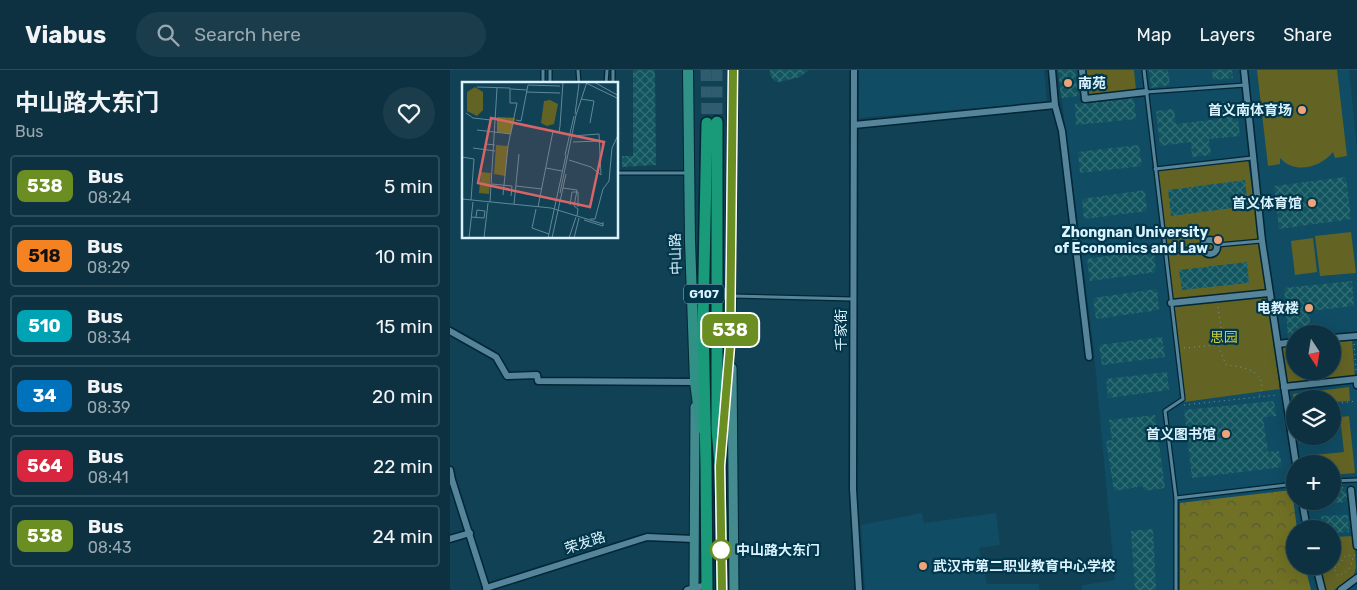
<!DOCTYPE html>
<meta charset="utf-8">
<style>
:root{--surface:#0d3140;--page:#1b3d4b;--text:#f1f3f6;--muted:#9aa9b1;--line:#2d4c59}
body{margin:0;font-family:Rubik,"Noto Sans SC",sans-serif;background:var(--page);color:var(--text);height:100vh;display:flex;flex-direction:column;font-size:19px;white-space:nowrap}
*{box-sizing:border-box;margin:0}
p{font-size:16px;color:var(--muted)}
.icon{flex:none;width:28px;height:28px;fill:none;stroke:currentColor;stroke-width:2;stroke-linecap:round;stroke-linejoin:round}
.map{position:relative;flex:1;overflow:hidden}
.panel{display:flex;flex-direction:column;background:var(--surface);width:450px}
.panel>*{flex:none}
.badge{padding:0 10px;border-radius:8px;font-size:18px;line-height:32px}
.needle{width:32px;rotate:168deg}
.controls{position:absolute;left:836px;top:255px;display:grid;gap:10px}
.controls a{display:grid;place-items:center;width:55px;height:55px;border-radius:50%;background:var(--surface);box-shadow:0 5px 20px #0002,0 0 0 1px var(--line);font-size:25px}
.map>.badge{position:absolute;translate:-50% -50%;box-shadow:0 0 0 2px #fff}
.round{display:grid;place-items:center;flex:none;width:52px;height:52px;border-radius:26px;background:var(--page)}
.summary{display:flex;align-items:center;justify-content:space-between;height:85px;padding:0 15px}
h1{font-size:24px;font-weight:700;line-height:38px}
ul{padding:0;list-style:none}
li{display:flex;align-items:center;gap:15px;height:62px;margin:0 10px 8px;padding:0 5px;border:2px solid var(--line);border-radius:5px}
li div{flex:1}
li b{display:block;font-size:19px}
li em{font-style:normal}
li .badge{min-width:55px;font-weight:700;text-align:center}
header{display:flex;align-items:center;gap:30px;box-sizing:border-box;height:70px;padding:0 25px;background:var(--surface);border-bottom:1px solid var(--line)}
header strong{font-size:24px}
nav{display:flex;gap:28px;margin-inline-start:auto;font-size:18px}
.search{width:350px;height:45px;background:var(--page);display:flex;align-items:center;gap:12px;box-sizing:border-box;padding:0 18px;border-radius:28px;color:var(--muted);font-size:19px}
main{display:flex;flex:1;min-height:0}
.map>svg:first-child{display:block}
.built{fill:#104c64;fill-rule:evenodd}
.green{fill:#636424}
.forest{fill:url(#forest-crowns)}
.building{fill:url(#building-cross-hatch)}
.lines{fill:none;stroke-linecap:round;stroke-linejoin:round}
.highway-tunnel{stroke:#2f5c6e;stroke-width:11;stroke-dasharray:11 5.5;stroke-linecap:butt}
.lane-casing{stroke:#022635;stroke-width:5.5}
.street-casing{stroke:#022635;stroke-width:9}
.secondary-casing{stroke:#022635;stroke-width:11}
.primary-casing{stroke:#022635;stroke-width:12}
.highway-casing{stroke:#022635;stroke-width:14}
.path{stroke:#7095a6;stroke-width:1;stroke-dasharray:1 4;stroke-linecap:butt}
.lane{stroke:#56849a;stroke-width:3}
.street{stroke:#56849a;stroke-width:6}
.secondary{stroke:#448b90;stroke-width:9}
.primary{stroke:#319186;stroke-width:10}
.highway{stroke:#199a79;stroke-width:11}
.line-casing{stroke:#fff;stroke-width:11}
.line{stroke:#6b8e23;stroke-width:8}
.poi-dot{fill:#efa378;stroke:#02364a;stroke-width:2}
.stop-dot{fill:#fff;stroke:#6b8e23;stroke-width:2.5}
.labels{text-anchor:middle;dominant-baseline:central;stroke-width:4.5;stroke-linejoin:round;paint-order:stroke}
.shield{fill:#02364a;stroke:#99bac9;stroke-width:1}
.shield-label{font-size:12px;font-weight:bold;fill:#daf3ff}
.poi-label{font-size:14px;font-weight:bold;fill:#daf3ff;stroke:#02364a;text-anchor:end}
.street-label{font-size:14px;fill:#daf3ff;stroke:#02364a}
.park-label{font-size:14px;fill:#cacc43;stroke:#02364a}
.stop-label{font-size:14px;font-weight:bold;fill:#daf3ff;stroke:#02364a;text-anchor:start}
.inset-road{fill:none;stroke:#618899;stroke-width:1}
.view{fill:#d76568;fill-opacity:0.15;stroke:#d76568;stroke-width:2.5}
.inset-edge{fill:none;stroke:#daf3ff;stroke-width:2.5}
</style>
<header>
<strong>Viabus</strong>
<div class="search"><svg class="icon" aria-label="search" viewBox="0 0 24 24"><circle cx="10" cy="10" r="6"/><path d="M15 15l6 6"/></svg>Search here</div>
<nav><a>Map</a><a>Layers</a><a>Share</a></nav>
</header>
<main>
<section class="panel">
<div class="summary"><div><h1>中山路大东门</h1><p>Bus</p></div><a class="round"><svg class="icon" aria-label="heart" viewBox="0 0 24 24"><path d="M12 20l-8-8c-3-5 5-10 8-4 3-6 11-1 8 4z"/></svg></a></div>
<ul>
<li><span class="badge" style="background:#6b8e23;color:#fff">538</span><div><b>Bus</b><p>08:24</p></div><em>5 min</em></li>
<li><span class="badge" style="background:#f58220;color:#111">518</span><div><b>Bus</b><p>08:29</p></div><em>10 min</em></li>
<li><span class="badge" style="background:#00a3b4;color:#fff">510</span><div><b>Bus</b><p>08:34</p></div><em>15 min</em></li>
<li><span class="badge" style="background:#0072bc;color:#fff">34</span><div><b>Bus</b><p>08:39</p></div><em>20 min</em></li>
<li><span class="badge" style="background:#d7263d;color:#fff">564</span><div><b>Bus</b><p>08:41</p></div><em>22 min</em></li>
<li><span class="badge" style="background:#6b8e23;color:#fff">538</span><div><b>Bus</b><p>08:43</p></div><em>24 min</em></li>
</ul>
</section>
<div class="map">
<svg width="907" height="520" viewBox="0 0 907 520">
<defs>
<pattern id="forest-crowns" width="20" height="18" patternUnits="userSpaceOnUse" patternTransform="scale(1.25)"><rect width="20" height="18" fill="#707124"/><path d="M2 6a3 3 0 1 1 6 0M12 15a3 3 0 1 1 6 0" fill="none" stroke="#565b3a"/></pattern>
<pattern id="building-cross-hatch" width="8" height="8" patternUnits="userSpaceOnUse" patternTransform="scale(1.25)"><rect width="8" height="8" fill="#11555f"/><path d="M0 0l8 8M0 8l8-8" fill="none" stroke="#336e77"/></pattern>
</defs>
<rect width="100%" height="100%" fill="#114155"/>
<g class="built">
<path d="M409,0h185l3,32 -188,16z"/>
<path d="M608,0h291l8,77v443h-275v-5l33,-5 -22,-237zM845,264h37v37h-37zM845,329h37v37h-37zM845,394h37v37h-37zM845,459h37v37h-37z"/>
<path d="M472,443l2,10 72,-10 4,32 -21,3 8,36h52v6h-174l-4,-65z"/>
</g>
<g class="green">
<path d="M636,0h48l2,20 -47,5z"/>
<path d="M807,0h80l10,86 -12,2 -2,-6c-12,15 -38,23 -53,6v6l-12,2z"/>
<path d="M798,90l32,229 -96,13 -29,-233z"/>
<path d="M901,162l5,41 -36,3 -5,-40z"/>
<path d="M863,168l4,34 -22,3 -4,-34z"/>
<path d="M902,269l3,38 -68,7 -6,-38 14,-2v27h37l1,-30z"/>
<path d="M899,317l1,14 -17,1 -1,-3h-37v11l-2,-16z"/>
<path d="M899,346l6,57 -22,2 -1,-11h-27l-1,-8 40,-4 -4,-35z"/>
<path d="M904,466l2,31 -2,8 -20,15h-9l-4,-24h11l1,-29z"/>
</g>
<path class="forest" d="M842,420l5,39h-2v37h10l6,24h-131v-87z"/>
<g class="building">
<path d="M183,0h22l1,95 -34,2v-11h11z"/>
<path d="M320,0h39l-9,7 -21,5 -5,-1 -4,-6z"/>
<path d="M608,0h17l3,26 -17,2z"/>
<path d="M699,0h19l2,15 -19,3z"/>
<path d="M762,0h20l1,8 -20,2z"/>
<path d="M684,28l2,21 -60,6 -1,-21z"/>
<path d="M786,31l4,35 -31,3 2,16 -19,2 -1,-15 -31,4 -4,-35 18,-2 2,15 43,-5 -2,-16z"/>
<path d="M689,75l3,21 -62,7 -2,-21z"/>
<path d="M896,107l5,42 -72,10 -5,-43z"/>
<path d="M795,110l3,26 -77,10 -3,-26z"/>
<path d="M695,120l2,21 -63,8 -2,-20z"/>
<path d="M704,179l2,23 -66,9 -3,-22z"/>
<path d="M797,192l2,21 -67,7 -3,-20z"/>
<path d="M902,211l2,25 -45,5 2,23h-16v3l-7,1 -4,-50z"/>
<path d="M707,219l2,21 -63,9 -3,-21z"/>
<path d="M712,267l3,20 -63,8 -3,-20z"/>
<path d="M717,302l2,18 -61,8 -2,-19z"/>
<path d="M824,331l2,15 -13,1 5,35 11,-1 3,16 -90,11 -8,-68z"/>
<path d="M705,345l10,73 -21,3 -1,-5 -29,5 -8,-50 6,-1 -3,-20z"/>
<path d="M882,417h14l1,15 -15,1z"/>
<path d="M898,445l1,17 -17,1v-4h-10l-1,-13z"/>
<path d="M703,459l3,61h-21l-4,-59z"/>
</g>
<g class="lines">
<g class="highway-tunnel">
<path d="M256,0l1,53"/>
<path d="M267,0v52"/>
</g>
<defs>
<g id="lane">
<path d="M93,0v14"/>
<path d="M100,0v14"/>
<path d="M128,0l1,14"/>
<path d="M694,0l39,329 -18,12 11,87v92"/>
<path d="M156,14l1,-14"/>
<path d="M163,14v-14"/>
<path d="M696,22l99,-7"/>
<path d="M705,99l97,-11"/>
<path d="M168,103h69"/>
<path d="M767,175l44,-4"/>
<path d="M715,182l38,-4"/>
<path d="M282,226l121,3"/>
<path d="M882,411l25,-1"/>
<path d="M726,428l119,-14"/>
</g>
<g id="street">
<path d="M404,0l-1,419 6,101"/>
<path d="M602,0l3,35 7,26 27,226"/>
<path d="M632,0l3,29 61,-7"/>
<path d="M794,0l18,171 34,223"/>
<path d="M404,55l201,-20"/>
<circle cx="760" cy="177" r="7"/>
<path d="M721,233l98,-10"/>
<path d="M0,261l46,26 11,19 30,-1 1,6 157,1"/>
<path d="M882,268l25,-2"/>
<path d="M828,274l17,-2"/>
<path d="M834,317l73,-8v6"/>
<path d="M0,400l2,10 35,110"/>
<path d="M901,420l6,56"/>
<path d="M852,431l5,28"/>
<path d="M0,469l20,-6"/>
<path d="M866,496l6,24"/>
<path d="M36,518l161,-51 47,2"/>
<path d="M237,520l20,-5"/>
<path d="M891,520l16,-12"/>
</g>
<g id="secondary">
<path d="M282,298l2,222"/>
<path d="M244,520l1,-183"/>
</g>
<g id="primary">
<path d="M238,0l2,171 5,141 6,46"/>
<path d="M272,365l8,-89 3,-276"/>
</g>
<g id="highway">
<path d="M267,52v307l3,37 2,124"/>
<path d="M257,53l-4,200 3,143 1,124"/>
</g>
</defs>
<use href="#lane" class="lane-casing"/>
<use href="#street" class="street-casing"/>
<use href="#secondary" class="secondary-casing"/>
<use href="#primary" class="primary-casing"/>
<use href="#highway" class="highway-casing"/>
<g class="path">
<path d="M768,237l4,27 -4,11 8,20c20,2 44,7 33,32"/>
<path d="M904,274l2,26"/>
<path d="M734,278l33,-3"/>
<path d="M882,334l25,-3"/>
<path d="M734,335l93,-10"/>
<path d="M849,372l10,-1 -1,-5"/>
<path d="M875,500c11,0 15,-6 20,-14l12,-1"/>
<path d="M885,500l3,6c10,-4 14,-9 15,-20"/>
</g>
<use href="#lane" class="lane"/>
<use href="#street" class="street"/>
<use href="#secondary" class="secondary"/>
<use href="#primary" class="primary"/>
<use href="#highway" class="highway"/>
</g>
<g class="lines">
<defs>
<path id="line" d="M272,520l-2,-124 10,-120 3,-276"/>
</defs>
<use href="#line" class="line-casing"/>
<use href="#line" class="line"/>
</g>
<g class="poi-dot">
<circle cx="618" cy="13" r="5"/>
<circle cx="852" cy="40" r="5"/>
<circle cx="862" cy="133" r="5"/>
<circle cx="768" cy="170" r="5"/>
<circle cx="859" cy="238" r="5"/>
<circle cx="776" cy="364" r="5"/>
<circle cx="473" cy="496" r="5"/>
</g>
<circle class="stop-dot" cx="271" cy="480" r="10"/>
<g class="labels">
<rect class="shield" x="234" y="214.5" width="40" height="19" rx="4"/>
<g class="shield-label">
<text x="254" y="224">G107</text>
</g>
<g class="poi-label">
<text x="628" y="13" text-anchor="start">南苑</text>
<text x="842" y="40">首义南体育场</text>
<text x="852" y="133">首义体育馆</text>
<text x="758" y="162">Zhongnan University<tspan x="758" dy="16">of Economics and Law</tspan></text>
<text x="849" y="238">电教楼</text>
<text x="766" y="364">首义图书馆</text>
<text x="483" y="496" text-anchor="start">武汉市第二职业教育中心学校</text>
</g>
<g class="street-label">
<text transform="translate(226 184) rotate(-92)">中山路</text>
<text transform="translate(391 260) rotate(-90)">千家街</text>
<text transform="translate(135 473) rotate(-18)">荣发路</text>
</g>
<g class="park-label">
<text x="774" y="267">思园</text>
</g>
<g class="stop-label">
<text x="286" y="480">中山路大东门</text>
</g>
</g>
<g transform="translate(12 12)">
<rect width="156" height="156" fill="#114155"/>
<path d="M13,5l8,5v18l-6,6 -10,-5v-19zM88,18l8,4 -4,20 -7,2 -6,-3 3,-22zM34,63l12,1 -3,30 -11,-2zM19,90l10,1 -2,21 -10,-1z" fill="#636424"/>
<path d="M35,35l18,1 -4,16 -14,-2z" fill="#707124"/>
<path class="inset-road" d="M132,0l25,14M124,1l33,16M15,5l33,1v15h7l-9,43 -5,49M49,7l16,1M64,10l34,1M119,17l13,2 -4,22M4,31l7,5 18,2M113,32l4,-30M54,38l5,1 7,-36 32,1M15,48l34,4M27,49l2,-11 5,-3M26,50l-2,12 9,1M111,60l27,-1M11,66l22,3M103,73l9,-39M0,75l12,2 -3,41M107,78l22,7 10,8 -2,-41 -27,2M84,86l16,3M30,102l20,2 -1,10M54,104l26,3M101,106l14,2 -3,16 4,3 -1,7M98,111l16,-78 11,-33M0,117l89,9 52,16M28,120l7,-114M52,122l5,-50M108,123l2,-13h6v15M76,125l15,-76 6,1 1,-6 3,-44M74,127l-4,19 17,6M9,135l13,1 1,-7 -8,-1 -1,7M128,137h5l8,-30 6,-8 3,-33 7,-15M122,138l19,6v-4M7,156l4,-36M22,156l4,-35M86,156l18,-83M90,156l14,-64M107,156l7,-21M112,156l5,-20"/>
<path class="view" d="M29,36l113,24 -14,65 -112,-24z"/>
<rect width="156" height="156" class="inset-edge"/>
</g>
</svg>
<div class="controls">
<a><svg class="needle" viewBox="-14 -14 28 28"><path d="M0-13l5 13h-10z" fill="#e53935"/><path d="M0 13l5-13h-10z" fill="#9aa9b1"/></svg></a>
<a><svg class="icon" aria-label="layers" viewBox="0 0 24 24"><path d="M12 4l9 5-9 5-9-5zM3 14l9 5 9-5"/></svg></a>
<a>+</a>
<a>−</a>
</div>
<b class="badge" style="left:280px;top:260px;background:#6b8e23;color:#fff">538</b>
</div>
</main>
